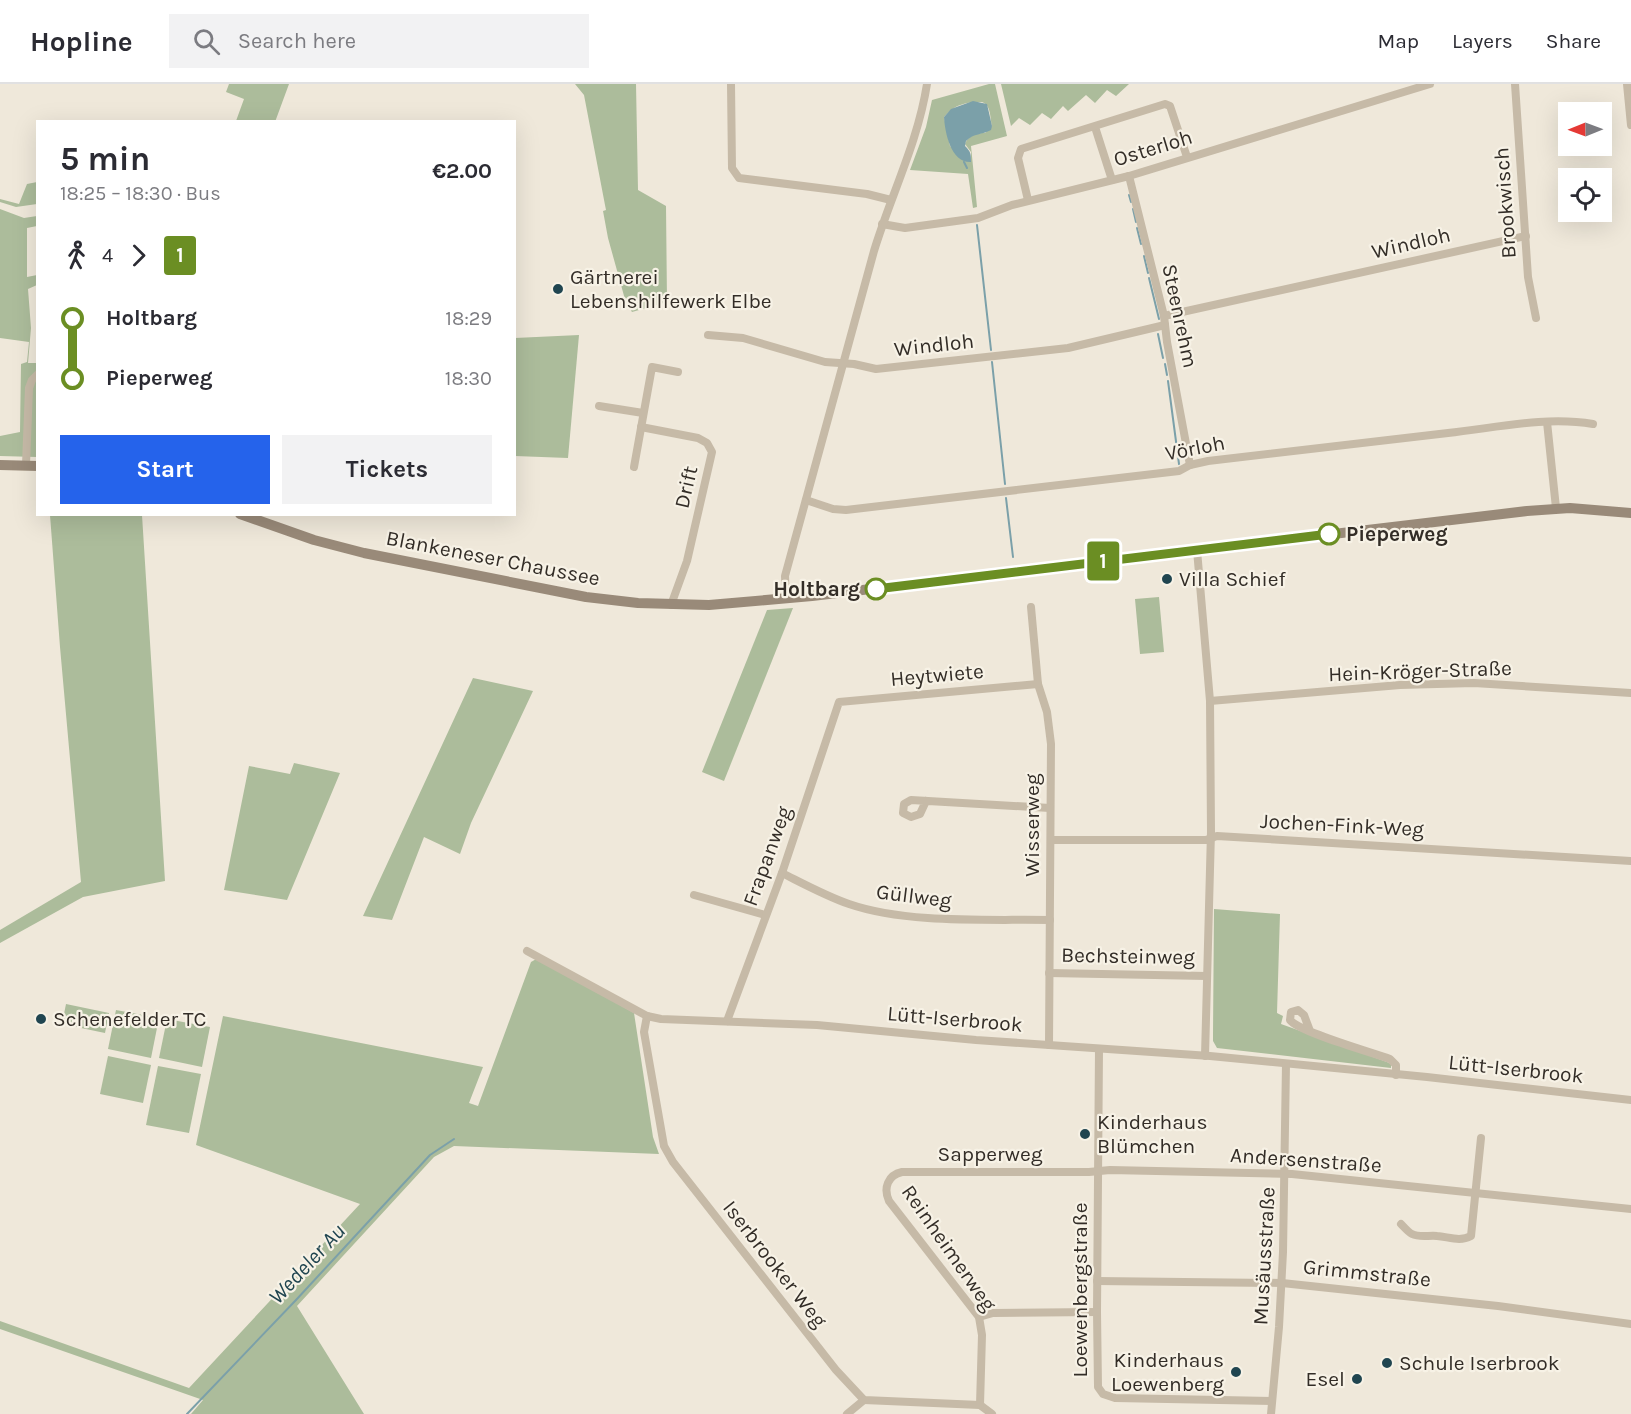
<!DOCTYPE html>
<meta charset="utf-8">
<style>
:root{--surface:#fff;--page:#f2f2f3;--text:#2b2b33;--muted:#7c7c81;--line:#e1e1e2;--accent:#2563eb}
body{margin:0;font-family:Karla,sans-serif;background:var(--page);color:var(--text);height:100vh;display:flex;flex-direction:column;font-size:22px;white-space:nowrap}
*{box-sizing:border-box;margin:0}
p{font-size:20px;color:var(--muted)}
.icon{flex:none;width:33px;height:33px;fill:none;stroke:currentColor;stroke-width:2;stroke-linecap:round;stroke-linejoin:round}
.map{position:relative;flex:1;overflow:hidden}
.sheet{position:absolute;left:36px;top:36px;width:480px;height:396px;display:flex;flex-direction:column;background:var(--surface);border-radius:0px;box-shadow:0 6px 24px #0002}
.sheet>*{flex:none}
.badge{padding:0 12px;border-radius:4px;font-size:21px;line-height:39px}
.needle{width:39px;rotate:269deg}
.controls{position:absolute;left:1558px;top:18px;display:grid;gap:12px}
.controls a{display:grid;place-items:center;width:54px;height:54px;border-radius:0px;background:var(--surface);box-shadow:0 6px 24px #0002;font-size:30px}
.map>.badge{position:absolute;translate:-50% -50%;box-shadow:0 0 0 3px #fff}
.legs{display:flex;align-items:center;gap:9px;height:66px;padding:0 24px;font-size:20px}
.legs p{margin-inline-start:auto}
.overview{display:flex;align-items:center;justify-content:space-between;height:102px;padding:0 24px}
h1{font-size:33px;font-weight:700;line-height:45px}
.button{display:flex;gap:12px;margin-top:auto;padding:12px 24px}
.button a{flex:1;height:69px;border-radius:0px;background:var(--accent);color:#fff;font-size:24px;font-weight:700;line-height:69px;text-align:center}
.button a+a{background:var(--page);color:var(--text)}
ul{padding:0 24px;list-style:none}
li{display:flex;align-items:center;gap:21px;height:60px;font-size:22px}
li i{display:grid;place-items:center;width:9px;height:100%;margin:0 8px;background:currentColor}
li i::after{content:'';width:15px;height:15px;margin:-8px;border:4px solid;border-radius:50%;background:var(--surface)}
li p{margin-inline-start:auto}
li:first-child i{background:linear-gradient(#0000 50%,currentColor 0)}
li:last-child i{background:linear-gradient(currentColor 50%,#0000 0)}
header{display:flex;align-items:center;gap:36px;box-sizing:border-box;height:84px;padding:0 30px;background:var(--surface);border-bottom:2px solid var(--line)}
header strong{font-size:28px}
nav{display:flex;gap:33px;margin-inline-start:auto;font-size:21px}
.search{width:420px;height:54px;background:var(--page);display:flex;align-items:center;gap:15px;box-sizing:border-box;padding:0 21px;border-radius:0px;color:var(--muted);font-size:22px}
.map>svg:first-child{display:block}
.green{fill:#acbc9b;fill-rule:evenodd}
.water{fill:#7ba0a9}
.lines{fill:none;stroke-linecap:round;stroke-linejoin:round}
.stream{stroke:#7ba0a9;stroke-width:2}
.street{stroke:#c6baa7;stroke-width:8}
.secondary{stroke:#998a79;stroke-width:10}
.line-1-casing{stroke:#fff;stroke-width:14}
.line-1{stroke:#6b8e23;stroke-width:9}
.poi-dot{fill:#204550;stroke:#f7f2e6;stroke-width:2}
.stop-1-dot{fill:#fff;stroke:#6b8e23;stroke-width:3}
.labels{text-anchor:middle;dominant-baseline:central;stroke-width:4.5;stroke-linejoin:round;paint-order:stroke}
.street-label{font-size:21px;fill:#332d27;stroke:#f7f2e6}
.poi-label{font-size:21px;fill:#332d27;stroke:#f7f2e6;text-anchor:start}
.stop-label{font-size:21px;font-weight:bold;fill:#332d27;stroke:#f7f2e6;text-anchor:start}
.water-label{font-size:22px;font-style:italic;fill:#204550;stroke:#f7f2e6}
</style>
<header>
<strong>Hopline</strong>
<div class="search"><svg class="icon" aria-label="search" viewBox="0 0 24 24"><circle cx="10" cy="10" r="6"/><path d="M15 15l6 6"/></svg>Search here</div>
<nav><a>Map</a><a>Layers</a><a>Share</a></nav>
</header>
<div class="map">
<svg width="1631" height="1330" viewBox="0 0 1631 1330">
<rect width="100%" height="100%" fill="#efe8da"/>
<g class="green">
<path d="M229,0h60l-14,38 -39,-1 8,-22 -18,-7z"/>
<path d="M575,0h61l2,106 28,16 1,96 -35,10 -6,-9 -18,-65 -5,-27 3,-1 -1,-5 -21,-110z"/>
<path d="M989,0h6l12,52 -36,10 6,61 -4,1 -5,-34 -58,-4 16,-43 6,-27zM982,18c9,3 8,15 10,24l-7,7c-8,0 -17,2 -20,11l6,8v10l-21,-16 -6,-29c11,-13 22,-15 38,-15z"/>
<path d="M1001,0h128l-13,12 -9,-6 -12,13 -9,-8 -18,16 -5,-5 -12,13 -9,-6 -12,12 -11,-7 -8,8z"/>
<path d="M37,98v22l-21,3 -16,-5v-3l19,5 8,-20z"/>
<path d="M0,125l24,9 13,-2v10l-10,2v49l10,-2v10l-9,4 3,39 -3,35h9v94l-37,-1v-20l20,-4 1,-68 6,-2 2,-20 -29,-4z"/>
<path d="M579,251l-11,123 -53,-2v-118z"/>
<path d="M50,431h92l23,366 -82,16 -83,46v-13l81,-48 -21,-235z"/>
<path d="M1159,513l5,55 -24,2 -5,-55z"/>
<path d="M793,524l-69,173 -22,-9 65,-162z"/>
<path d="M473,594l60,13 -62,132 -11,31 -36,-17 -32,83 -29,-4z"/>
<path d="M294,679l46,10 -53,127 -63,-10 25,-124 41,8z"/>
<path d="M1214,825l66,5 -3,99 6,3 -2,8 106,38 4,2v4l-174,-20 -4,-7v-7z"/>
<path d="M538,874l96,55 19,124 6,17 -205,-8 -20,11 -137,149 67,108h-173l12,-14 -203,-71v-8l189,67 171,-184 -164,-59 27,-129 260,51 -14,36 9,3 53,-144z"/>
<path d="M66,920l43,9 -4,20 -43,-9z"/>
<path d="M116,926l43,8 -8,40 -43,-9z"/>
<path d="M167,935l43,8 -8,40 -43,-9z"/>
<path d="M108,972l43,9 -8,38 -43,-9z"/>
<path d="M158,982l43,8 -12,59 -43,-8z"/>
</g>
<path class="water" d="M973,17l14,3 5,22 -1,4c-9,5 -17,3 -25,11l-1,5c6,6 6,8 6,16 -20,1 -26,-29 -27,-45l7,-8z"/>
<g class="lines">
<g class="stream">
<path d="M964,78l3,6"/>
<path d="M1129,111l2,7"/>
<path d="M1133,125l3,13"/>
<path d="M977,141l14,125"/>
<path d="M1137,144l4,16"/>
<path d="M1144,172l4,17"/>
<path d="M1149,194l10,41"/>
<path d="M1158,250l5,24"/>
<path d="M992,278l13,122"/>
<path d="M1165,280l2,11"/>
<path d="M1168,297l11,83"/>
<path d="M1006,414l7,59"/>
<path d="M187,1330l109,-114 134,-145 24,-16"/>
</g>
<g class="street">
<path d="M731,0l1,84 7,10 128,16 24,6"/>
<path d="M1515,0l13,193 8,41"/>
<path d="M1627,0l4,41"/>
<path d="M1095,43l17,53"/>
<path d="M1129,92l35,140 3,26 23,123"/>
<path d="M1028,116l-10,-42 3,-9 144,-45 5,2 17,51"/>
<path d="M882,140l23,4 73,-10 34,-13 117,-29 301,-92"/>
<path d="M1164,232l362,-80"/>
<path d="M708,251l35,3 82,24 29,2 22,5 192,-21 97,-23"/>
<path d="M599,322l44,7"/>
<path d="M1547,338l9,86"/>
<path d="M641,343l57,11 9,5 5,9 -25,109 -16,44"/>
<path d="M26,381l3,-77 3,-8 6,-6"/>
<path d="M634,383l18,-100 26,5"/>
<path d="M806,416l27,9 13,1 333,-39 11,-6 18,-4c80,-10 160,-19 240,-28 47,-5 97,-17 145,-9"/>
<path d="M1197,466l13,151 1,131 -6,224"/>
<path d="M786,515l-1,-23 89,-325c17,-56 44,-109 53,-167"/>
<path d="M1031,523l7,77 9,28 4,32 -2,301"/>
<path d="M1210,617l190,-16 74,-2 157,10"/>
<path d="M926,717l-6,13 -9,3 -8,-4 1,-9 7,-4 139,8"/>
<path d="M1051,756h155l11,-4 414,25"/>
<path d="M782,789c22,11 44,23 67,31 58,20 139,15 201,16"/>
<path d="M694,811l71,20"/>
<path d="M527,867l120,65 14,3 156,6 159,15 234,16 217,21 204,23"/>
<path d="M1049,889l158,3"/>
<path d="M647,932l-3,16 20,114 9,16 163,208 28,30 116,5 12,9"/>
<path d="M727,937l55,-148 57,-171 199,-18"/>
<path d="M1310,947l-6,-16 -6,-5 -7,2 -1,8c9,12 81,32 100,39l6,6v10"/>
<path d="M1099,965l-2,263 1,75 5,7 12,4 157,3"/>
<path d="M1401,1140c3,3 7,8 11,10 8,4 17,1 25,2 12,1 23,6 34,0l10,-98"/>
<path d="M1097,1197l185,2 216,23 133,18"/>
<path d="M979,1233l14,-4 104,-1"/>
<path d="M980,1321l2,-70 -3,-18 -90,-116c-6,-13 -1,-26 13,-29h187l21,-2 182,4 339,35"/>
<path d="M847,1330l17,-14"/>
<path d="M1271,1330l8,-87 4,-75 3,-188"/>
</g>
<g class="secondary">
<path d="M0,381l38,1"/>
<path d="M240,430l74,26 50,13 222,44 52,6 71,2 103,-9 715,-85 43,-3 61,5"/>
</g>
</g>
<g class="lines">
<defs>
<path id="line-1" d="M876,505l453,-55"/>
</defs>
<use href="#line-1" class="line-1-casing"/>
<use href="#line-1" class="line-1"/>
</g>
<g class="poi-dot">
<circle cx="558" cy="205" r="6"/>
<circle cx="1167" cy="495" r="6"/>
<circle cx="41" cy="935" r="6"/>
<circle cx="1085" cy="1050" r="6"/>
<circle cx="1387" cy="1279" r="6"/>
<circle cx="1236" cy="1288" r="6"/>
<circle cx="1357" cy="1295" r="6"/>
</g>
<g class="stop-1-dot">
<circle cx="1329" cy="450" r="10"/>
<circle cx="876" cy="505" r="10"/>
</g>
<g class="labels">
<g class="street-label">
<text transform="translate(1153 64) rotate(-17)">Osterloh</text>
<text transform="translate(1505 119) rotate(-94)">Brookwisch</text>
<text transform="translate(1411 159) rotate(-13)">Windloh</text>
<text transform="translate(1180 232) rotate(78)">Steenrehm</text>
<text transform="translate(934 261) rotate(-6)">Windloh</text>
<text transform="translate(1195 364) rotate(-11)">Vörloh</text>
<text transform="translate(686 403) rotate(-77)">Drift</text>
<text transform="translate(493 474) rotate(11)">Blankeneser Chaussee</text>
<text transform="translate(1420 587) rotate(-2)">Hein-Kröger-Straße</text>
<text transform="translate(937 591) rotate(-5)">Heytwiete</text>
<text transform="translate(1032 741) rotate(-90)">Wisserweg</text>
<text transform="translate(1342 741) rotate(3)">Jochen-Fink-Weg</text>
<text transform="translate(767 772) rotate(-70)">Frapanweg</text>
<text transform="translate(914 812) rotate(7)">Güllweg</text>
<text transform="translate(1128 872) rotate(1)">Bechsteinweg</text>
<text transform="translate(955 935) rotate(5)">Lütt-Iserbrook</text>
<text transform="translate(1516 985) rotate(6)">Lütt-Iserbrook</text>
<text x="990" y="1070">Sapperweg</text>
<text transform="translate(1306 1076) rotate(4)">Andersenstraße</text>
<text transform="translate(949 1164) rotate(55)">Reinheimerweg</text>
<text transform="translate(1264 1172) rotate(-87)">Musäusstraße</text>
<text transform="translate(775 1180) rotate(52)">Iserbrooker Weg</text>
<text transform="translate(1367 1189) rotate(6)">Grimmstraße</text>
<text transform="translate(1080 1206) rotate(-90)">Loewenbergstraße</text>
</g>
<g class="poi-label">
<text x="570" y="193">Gärtnerei<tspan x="570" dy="24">Lebenshilfewerk Elbe</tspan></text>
<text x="1179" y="495">Villa Schief</text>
<text x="53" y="935">Schenefelder TC</text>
<text x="1097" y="1038">Kinderhaus<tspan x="1097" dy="24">Blümchen</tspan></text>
<text x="1224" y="1276" text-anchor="end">Kinderhaus<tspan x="1224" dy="24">Loewenberg</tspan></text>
<text x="1399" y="1279">Schule Iserbrook</text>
<text x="1345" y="1295" text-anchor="end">Esel</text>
</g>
<g class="stop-label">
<text x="1346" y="450">Pieperweg</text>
<text x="860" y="505" text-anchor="end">Holtbarg</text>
</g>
<g class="water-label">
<text transform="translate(307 1180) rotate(-47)">Wedeler Au</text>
</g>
</g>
</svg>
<div class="controls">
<a><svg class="needle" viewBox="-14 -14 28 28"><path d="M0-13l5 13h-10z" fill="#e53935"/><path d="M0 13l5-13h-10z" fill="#7c7c81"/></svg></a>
<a><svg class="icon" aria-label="locate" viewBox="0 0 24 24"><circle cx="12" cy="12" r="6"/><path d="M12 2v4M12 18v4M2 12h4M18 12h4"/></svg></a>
</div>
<b class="badge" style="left:1103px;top:477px;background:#6b8e23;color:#fff">1</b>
<section class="sheet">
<div class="overview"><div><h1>5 min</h1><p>18:25 – 18:30 · Bus</p></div><b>€2.00</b></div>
<div class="legs"><svg class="icon" aria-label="walk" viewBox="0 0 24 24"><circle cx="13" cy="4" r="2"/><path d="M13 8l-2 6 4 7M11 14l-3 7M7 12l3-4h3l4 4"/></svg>4<svg class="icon" aria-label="forward" viewBox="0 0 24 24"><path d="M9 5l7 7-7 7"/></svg><b class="badge" style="background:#6b8e23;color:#fff">1</b></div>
<ul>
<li><i style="color:#6b8e23"></i><b>Holtbarg</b><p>18:29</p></li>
<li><i style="color:#6b8e23"></i><b>Pieperweg</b><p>18:30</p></li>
</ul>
<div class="button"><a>Start</a><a>Tickets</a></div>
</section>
</div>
